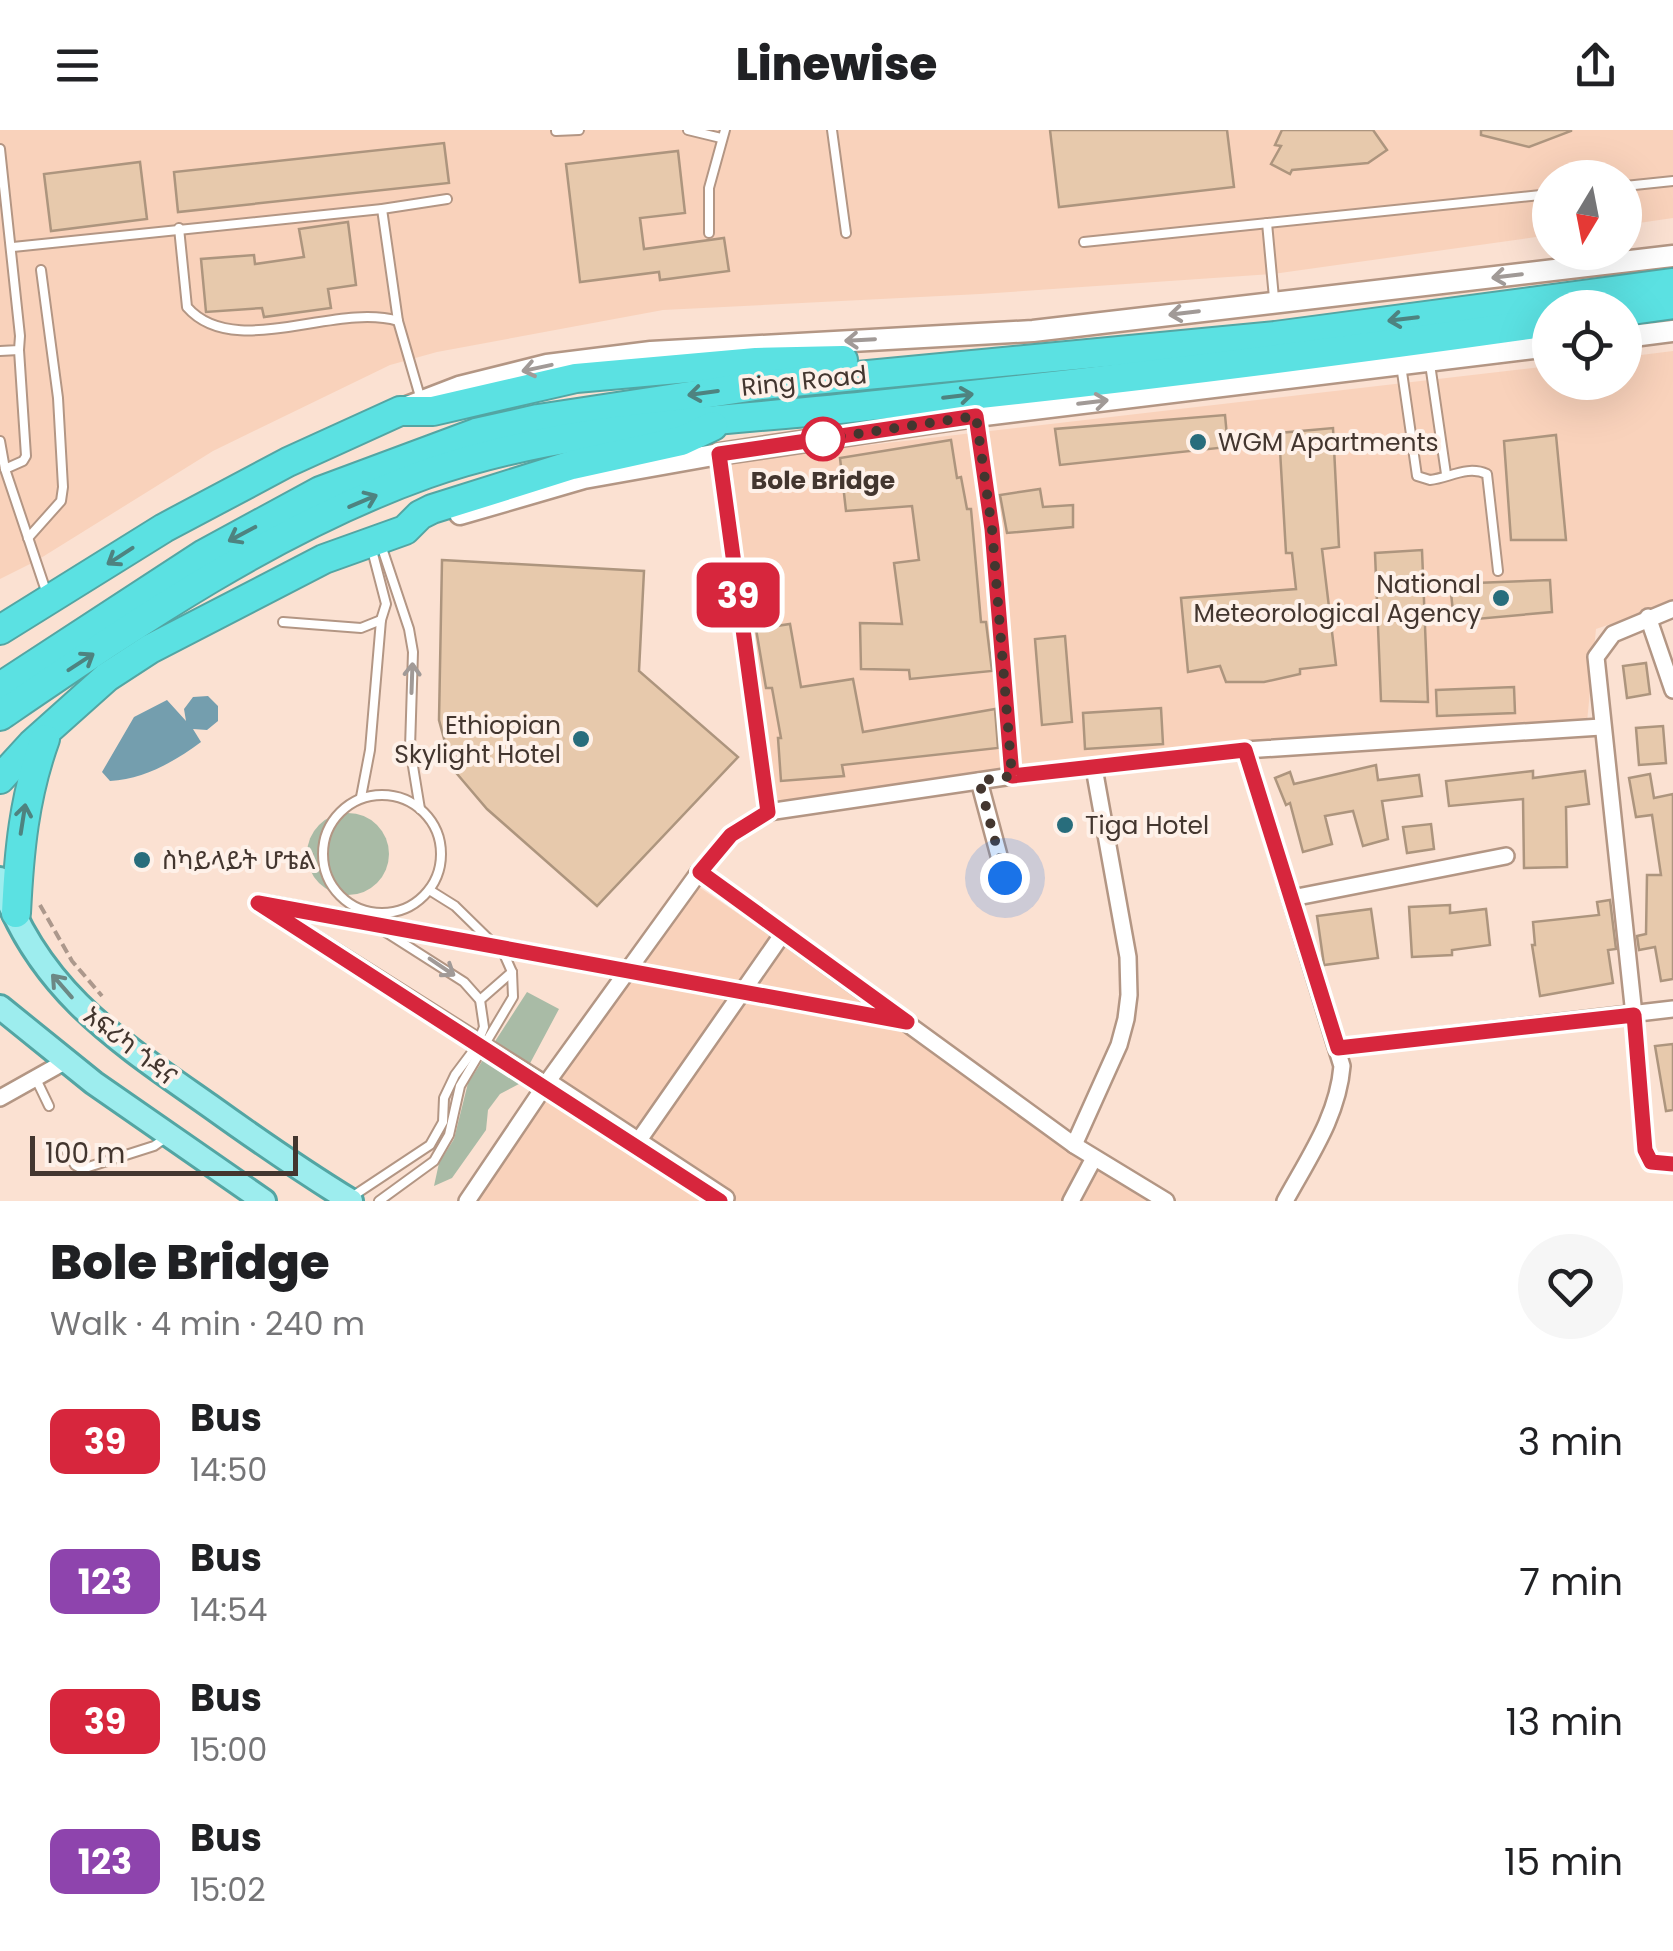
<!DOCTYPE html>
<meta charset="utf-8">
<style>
:root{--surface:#fff;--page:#f6f6f6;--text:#202124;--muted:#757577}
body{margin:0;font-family:Poppins,"Noto Sans Ethiopic",sans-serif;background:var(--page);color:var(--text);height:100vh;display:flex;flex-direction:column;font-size:38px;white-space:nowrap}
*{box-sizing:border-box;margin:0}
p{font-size:32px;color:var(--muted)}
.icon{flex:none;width:55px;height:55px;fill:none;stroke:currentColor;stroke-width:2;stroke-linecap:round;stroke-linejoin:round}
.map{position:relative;height:1071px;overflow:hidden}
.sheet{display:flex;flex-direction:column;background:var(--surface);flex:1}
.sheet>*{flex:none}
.badge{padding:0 20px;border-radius:15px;font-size:35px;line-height:65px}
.needle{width:65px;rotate:190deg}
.buttons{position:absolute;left:1532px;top:30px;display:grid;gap:20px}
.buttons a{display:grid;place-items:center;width:110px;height:110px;border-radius:50%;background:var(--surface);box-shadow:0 10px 40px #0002;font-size:50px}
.scale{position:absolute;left:30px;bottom:25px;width:268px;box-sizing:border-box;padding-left:10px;border:5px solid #43362f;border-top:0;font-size:28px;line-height:35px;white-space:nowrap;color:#43362f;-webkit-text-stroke:8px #fef1e9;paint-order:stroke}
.you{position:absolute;width:50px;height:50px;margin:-25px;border:8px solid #fff;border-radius:50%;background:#1a73e8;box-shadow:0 0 0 15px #1a73e833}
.map>.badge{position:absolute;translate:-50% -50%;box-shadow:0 0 0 5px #fff}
.round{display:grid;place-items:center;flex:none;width:105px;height:105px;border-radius:52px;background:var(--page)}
.head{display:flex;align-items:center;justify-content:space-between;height:170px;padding:0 50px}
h1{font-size:48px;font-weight:800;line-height:75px}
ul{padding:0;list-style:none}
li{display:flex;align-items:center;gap:30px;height:140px;padding:0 50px}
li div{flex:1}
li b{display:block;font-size:38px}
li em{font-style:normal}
li .badge{min-width:110px;font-weight:700;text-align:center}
header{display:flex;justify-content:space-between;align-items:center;height:130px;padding:0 50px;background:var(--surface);font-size:45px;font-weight:800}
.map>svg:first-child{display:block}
.built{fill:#f9d2bb}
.green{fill:#a9bba6}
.water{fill:#749eae}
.building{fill:#e7c9ac;stroke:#ad957e;stroke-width:2.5}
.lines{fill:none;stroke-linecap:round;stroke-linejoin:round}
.lane-casing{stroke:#b39684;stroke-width:12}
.street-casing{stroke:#b39684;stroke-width:20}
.secondary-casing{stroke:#b39684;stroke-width:25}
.primary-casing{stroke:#53a5a3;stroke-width:28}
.highway-casing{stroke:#53a5a3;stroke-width:32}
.path{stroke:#ac988c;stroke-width:4;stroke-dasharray:10 5;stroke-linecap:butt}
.lane{stroke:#fff;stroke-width:8}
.street{stroke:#fff;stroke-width:15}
.secondary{stroke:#fff;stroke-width:20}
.primary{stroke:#9dedee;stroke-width:22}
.highway{stroke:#5be1e2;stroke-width:28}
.oneway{stroke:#a19a97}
.oneway2{stroke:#4e8380}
.oneway3{stroke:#6c8885}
.line-casing{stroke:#fff;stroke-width:22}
.line{stroke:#d7263d;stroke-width:15}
.walk{stroke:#43362f;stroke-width:10;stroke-dasharray:0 18}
.stop-dot{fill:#fff;stroke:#d7263d;stroke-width:5}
.poi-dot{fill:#286d7c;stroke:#fef1e9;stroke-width:4}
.labels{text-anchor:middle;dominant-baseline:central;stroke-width:8;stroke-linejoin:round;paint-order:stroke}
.street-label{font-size:25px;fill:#43362f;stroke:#fef1e9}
.poi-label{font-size:25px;fill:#43362f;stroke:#fef1e9;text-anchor:start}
.stop-label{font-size:25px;font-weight:bold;fill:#43362f;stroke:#fef1e9}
</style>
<header><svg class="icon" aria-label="menu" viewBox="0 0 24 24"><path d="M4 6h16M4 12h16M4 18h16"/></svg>Linewise<svg class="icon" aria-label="share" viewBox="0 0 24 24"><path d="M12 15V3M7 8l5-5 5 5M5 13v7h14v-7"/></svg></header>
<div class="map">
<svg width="1673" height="1071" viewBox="0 0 1673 1071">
<rect width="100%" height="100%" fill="#fbe1d2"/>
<g class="built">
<path d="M0,0h1673v88l-48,7v-47h-75v57l-277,39 -293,20 -317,16 -226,42 -47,13 -177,86 -177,110 -36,18z"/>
<path d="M1673,221v252l-77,26 -9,93 -569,44 -245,36 -42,-341 819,-95v16h75v-25z"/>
<path d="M687,749l477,322h-686z"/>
</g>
<g class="green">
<circle cx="348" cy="724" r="41"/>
<path d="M527,862l32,17 -40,75 -19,10 -12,16 -2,20 -34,48 -18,8 5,-23 15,-24 14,-56z"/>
</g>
<path class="water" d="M208,566l10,10v15l-11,9 -14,-1 8,13c-27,20 -57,37 -91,39l-8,-9 32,-55 33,-17 19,21 -2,-12 9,-12z"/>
<g class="building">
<path d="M1050,0h177l7,57 -175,20z"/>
<path d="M1282,0h91l14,20 -19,13 -76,7 -2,4 -19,-10 10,-18 -6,-1z"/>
<path d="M1481,0h90v1l-42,16 -48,-12z"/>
<path d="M444,13l5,40 -271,29 -4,-40z"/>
<path d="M678,21l7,62 -45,5 4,31 80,-11 5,33 -69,9 -1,-8 -79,10 -14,-118z"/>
<path d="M140,32l7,57 -96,12 -7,-57z"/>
<path d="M348,92l8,63 -28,4 3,19 -67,9 -2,-9 -56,4 -5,-53 53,-4 1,9 49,-7 -5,-28z"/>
<path d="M1225,285l3,32 -168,18 -5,-36z"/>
<path d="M1333,298l6,119 -17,2 14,116 -36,4v5l-36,8h-38l-6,-16 -32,6 -7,-74 115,-9 -4,-36h-6l-7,-120z"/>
<path d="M1556,305l10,105h-55l-7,-99z"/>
<path d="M951,310l6,38 4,-1 6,32h4l10,113h5l6,49 -82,8 -1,-9 -48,-1 -1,-46 42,1 -8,-61 25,-3 -7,-54 -66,5 -6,-53z"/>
<path d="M1040,359l3,18 30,-2v22l-66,6 -7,-38z"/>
<path d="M1422,420l6,152 -47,-1 -6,-148z"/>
<path d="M442,430l202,11 -5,100 99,86 -141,149 -110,-97 -35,-41 -13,-48z"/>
<path d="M1550,450l2,32 -98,9 -4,-37z"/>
<path d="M790,494l11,63 52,-8 10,53 132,-23 3,39 -156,17 2,11 -63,5 -3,-43h3l-9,-50h-6l-10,-59z"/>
<path d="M1065,506l7,86 -30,3 -7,-86z"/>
<path d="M1646,533l4,31 -23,4 -4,-32z"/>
<path d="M1514,557l1,26 -78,3 -1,-26z"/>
<path d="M1161,578l2,36 -78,5 -2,-36z"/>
<path d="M1663,596l3,37 -27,2 -3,-37z"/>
<path d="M1376,635l2,15 41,-5 3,21 -40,5 6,38 -25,7 -10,-35 -28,5 7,28 -29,8 -13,-49 -4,2 -11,-27 15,-6 4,12z"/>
<path d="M1533,641v7l52,-7 4,33 -23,3 1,60 -43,1 -1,-69 -74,7 -3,-25z"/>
<path d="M1650,644l4,24 19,-4v185l-12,2 -6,-34 -16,3 -2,-14 9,-2 1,-59h14l-9,-60 -16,2 -7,-39z"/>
<path d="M1431,694l3,25 -27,4 -4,-26z"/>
<path d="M1610,770l6,49 -8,1 5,33 -73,13 -8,-51h3l-2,-23 66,-7 -2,-13z"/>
<path d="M1450,775v8l36,-4 4,36 -38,5v5l-40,2 -3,-50z"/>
<path d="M1371,779l7,49 -54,7 -7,-49z"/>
<path d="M1673,914v66l-7,1 -11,-65z"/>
</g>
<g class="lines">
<defs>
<g id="lane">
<path d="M688,0l33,8"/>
<path d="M832,0l14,103"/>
<path d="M556,1l23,-1"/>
<path d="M0,19l20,187 -1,14 -19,1"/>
<path d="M1625,56l48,-5"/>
<path d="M382,79l16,112 23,79"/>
<path d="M1267,93l7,75"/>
<path d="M179,98l8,79c47,54 148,-5 211,14"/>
<path d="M709,103v-45l16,-58"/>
<path d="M1084,112l466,-48"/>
<path d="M13,117l369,-38 65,-10"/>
<path d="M1430,234l16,110"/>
<path d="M1401,235l16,111 13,4c19,-2 37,-15 57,-6l11,97"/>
<path d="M0,311l5,28 42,125"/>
<path d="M5,339l18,-8 3,-5 -7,-106"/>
<path d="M28,408l33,-37 2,-14 -5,-89 -17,-128"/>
<path d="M381,415l28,84 4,23 -3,96 10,61"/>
<path d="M283,492l78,6 20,-8"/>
<circle cx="382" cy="724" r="59"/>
<path d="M361,667l9,-47 11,-130 5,-16 -14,-54"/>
<path d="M480,870l32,-28"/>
<path d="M36,949l13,27"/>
<path d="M65,1018l10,17 7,4 72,-23 10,-7"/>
<path d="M353,1066l77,-51 13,-23 1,-24 11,-23 21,-28 8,-20 -4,-27 -16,-18 -80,-51"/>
<path d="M379,1071l55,-40 15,-26 11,-49 53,-89 -1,-25 -8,-18 -49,-48 -24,-15"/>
</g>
<g id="street">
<path d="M976,286l16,113 20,247"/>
<path d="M719,324l49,358"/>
<path d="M1673,479l-60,25 -17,23 38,358 11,135 6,12 22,2"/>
<path d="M1648,487l25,73"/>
<path d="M1245,620l97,316c-4,50 -33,91 -57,135"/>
<path d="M979,651l26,97"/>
<path d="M699,742l375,273 92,56"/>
<path d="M1292,768l214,-42"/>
<path d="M258,773l468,295 -178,-117"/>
<path d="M267,774l640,118"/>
<path d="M1338,918l335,-39"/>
<path d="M0,968l66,-37"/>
<path d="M639,1010l145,-208"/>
<path d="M1074,1015l45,-100 7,-26 3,-24 -1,-38 -34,-189"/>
<path d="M467,1071l81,-120 151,-209 32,-37 37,-23 244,-36 233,-26 356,-23"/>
<path d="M1071,1071l23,-43"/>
</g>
<g id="secondary">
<path d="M1625,207l48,-6"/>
<path d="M407,277l52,-20 88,-22 104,-13 382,-21 640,-75"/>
<path d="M460,384l124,-36 135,-24 257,-38 574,-70"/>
</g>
<g id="primary">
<path d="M0,749c37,111 119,163 210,227 46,33 92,65 141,95"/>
<path d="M0,877l94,76 170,118"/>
</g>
<g id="highway">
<path d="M1625,181l48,-7"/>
<path d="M0,500l164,-102 124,-66 112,-51h33l143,-33 180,-16 87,-2"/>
<path d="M0,557l204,-133 116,-63 156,-58 62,-14 224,-34 513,-49 398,-53"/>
<path d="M0,586c132,-90 274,-188 426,-242 146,-51 299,-52 451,-69 225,-23 449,-51 673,-83"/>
<path d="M0,649l32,-35 75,-67 43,-28 174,-90 81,-29 15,-15 12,-6 140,-44 109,-24 32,-15"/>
<path d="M16,783c3,-61 8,-116 29,-174"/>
</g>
</defs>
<use href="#lane" class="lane-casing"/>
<use href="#street" class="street-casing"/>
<use href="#secondary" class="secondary-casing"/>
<use href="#primary" class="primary-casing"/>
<use href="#highway" class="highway-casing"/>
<g class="path">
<path d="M274,728l48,-3"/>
<path d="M40,775l32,56 30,35"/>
</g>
<use href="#lane" class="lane"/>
<use href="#street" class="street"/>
<use href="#secondary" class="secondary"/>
<use href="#primary" class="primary"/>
<use href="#highway" class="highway"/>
</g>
<defs><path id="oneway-shaft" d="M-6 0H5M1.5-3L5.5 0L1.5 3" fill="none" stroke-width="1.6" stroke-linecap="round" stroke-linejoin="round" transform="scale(2.5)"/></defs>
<g class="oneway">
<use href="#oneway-shaft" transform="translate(1507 146) rotate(173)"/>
<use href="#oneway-shaft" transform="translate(1184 183) rotate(173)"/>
<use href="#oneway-shaft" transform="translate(860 210) rotate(177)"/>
<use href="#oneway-shaft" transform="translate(537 238) rotate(168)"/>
<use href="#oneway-shaft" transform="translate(1093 272) rotate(-7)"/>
<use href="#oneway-shaft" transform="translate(412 548) rotate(-88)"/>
<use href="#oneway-shaft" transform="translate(442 837) rotate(34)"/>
</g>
<g class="oneway2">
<use href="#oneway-shaft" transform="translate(1403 189) rotate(173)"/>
<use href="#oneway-shaft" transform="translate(703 263) rotate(172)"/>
<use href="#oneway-shaft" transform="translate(958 266) rotate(-7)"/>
<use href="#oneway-shaft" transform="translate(363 371) rotate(-23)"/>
<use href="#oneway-shaft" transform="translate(242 404) rotate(152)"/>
<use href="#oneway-shaft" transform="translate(120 426) rotate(147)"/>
<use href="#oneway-shaft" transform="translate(81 532) rotate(-33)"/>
<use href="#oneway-shaft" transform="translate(23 689) rotate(-81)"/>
</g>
<use class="oneway3" href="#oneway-shaft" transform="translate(62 856) rotate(-131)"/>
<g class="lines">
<defs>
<path id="line" d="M720,1071l-462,-298 649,119 -207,-150 31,-37 37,-23 -49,-358 257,-38 16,113 20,247 233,-26 93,298 296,-33 11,135 6,12 22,2"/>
</defs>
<use href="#line" class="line-casing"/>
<use href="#line" class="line"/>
<path class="walk" d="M823,309l153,-23 16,113 20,247 -33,5 26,97"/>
</g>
<circle class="stop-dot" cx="823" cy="309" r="20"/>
<g class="poi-dot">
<circle cx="1198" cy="312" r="10"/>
<circle cx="1501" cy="468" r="10"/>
<circle cx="581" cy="609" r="10"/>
<circle cx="1065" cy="695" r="10"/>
<circle cx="142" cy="730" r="10"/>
</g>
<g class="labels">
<g class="street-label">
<text transform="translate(804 251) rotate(-6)">Ring Road</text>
<text transform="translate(130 916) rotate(38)">አፍሪካ ጎዳና</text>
</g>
<g class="poi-label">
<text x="1218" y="312">WGM Apartments</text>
<text x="1481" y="454" text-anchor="end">National<tspan x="1481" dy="29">Meteorological Agency</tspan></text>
<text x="561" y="595" text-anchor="end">Ethiopian<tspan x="561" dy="29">Skylight Hotel</tspan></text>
<text x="1085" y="695">Tiga Hotel</text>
<text x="162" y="730">ስካይላይት ሆቴል</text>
</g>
<g class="stop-label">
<text x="823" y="350">Bole Bridge</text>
</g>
</g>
</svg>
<div class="buttons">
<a><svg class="needle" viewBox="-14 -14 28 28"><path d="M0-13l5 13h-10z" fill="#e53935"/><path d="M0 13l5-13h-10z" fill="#757577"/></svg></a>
<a><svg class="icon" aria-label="locate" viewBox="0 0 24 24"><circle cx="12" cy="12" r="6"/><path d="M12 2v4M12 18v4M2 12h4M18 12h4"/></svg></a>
</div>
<div class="scale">100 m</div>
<div class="you" style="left:1005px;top:748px"></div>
<b class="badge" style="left:738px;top:465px;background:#d7263d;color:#fff">39</b>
</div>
<section class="sheet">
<div class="head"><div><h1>Bole Bridge</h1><p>Walk · 4 min · 240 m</p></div><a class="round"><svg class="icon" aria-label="heart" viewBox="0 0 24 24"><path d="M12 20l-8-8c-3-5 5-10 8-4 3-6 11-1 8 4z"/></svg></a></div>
<ul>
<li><span class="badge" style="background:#d7263d;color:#fff">39</span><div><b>Bus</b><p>14:50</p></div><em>3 min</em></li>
<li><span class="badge" style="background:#8e44ad;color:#fff">123</span><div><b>Bus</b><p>14:54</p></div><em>7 min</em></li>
<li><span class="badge" style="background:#d7263d;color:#fff">39</span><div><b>Bus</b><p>15:00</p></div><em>13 min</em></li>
<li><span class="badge" style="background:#8e44ad;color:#fff">123</span><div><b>Bus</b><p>15:02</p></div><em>15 min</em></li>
</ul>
</section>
